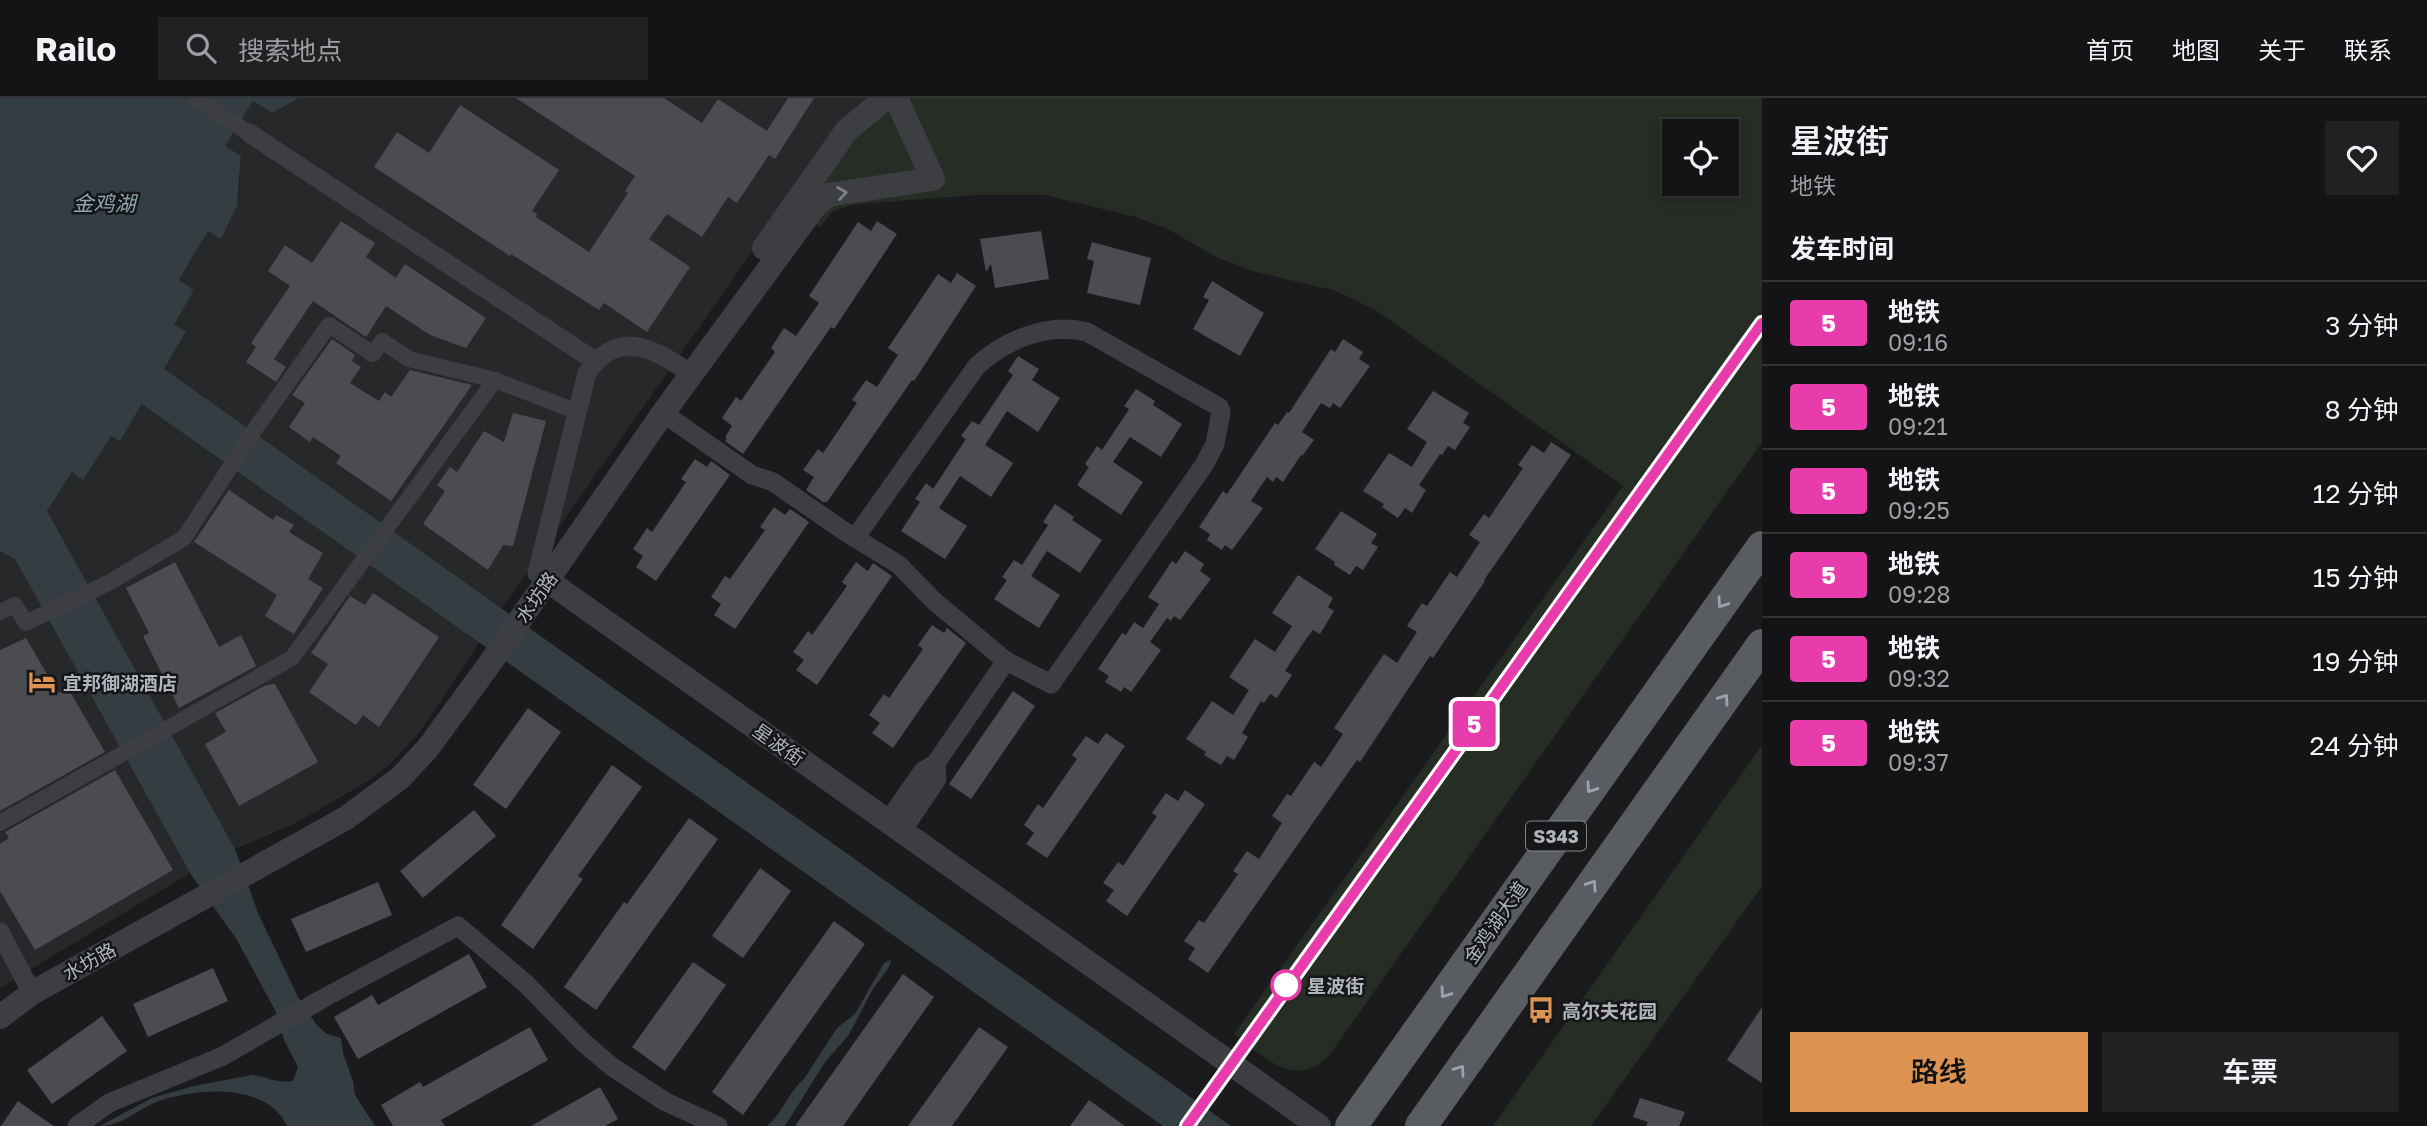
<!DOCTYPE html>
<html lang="zh">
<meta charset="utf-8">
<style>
:root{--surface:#141416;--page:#212123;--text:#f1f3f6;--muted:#9d9ea1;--line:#333335;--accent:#dd9453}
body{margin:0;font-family:"Golos Text","Noto Sans SC",sans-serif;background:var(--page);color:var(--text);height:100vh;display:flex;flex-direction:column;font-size:26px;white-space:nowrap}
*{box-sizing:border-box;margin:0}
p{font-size:23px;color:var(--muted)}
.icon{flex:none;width:38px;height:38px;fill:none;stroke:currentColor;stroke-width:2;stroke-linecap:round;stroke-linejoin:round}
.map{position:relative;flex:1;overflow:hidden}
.sheet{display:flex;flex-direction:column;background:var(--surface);width:665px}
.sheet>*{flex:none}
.badge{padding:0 14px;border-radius:5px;font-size:24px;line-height:46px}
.controls{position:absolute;left:1662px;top:21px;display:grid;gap:14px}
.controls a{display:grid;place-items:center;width:77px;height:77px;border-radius:0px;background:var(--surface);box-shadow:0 4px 10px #0003,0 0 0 2px var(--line);font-size:35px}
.map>.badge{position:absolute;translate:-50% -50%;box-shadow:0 0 0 4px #fff}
h2{padding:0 28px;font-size:26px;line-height:63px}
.round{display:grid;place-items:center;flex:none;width:74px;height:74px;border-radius:0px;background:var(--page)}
.summary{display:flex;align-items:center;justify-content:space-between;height:119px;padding:0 28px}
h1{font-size:33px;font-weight:600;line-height:52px}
.primary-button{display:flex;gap:14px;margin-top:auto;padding:14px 28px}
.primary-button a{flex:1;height:80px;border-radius:0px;background:var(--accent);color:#111;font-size:28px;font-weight:600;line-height:80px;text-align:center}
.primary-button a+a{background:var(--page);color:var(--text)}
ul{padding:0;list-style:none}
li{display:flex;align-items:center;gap:21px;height:84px;padding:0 28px;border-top:2px solid var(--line)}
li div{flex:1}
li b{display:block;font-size:26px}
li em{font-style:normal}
li .badge{min-width:77px;font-weight:700;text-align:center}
header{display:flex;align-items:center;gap:42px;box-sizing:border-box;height:98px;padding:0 35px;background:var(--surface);border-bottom:2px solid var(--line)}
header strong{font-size:33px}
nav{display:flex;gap:38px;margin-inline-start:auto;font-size:24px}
.search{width:490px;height:63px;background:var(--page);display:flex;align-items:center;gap:18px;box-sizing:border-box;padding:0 24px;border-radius:0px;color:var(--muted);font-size:26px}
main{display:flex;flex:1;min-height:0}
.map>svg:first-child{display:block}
.built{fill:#27282a}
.green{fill:#262d25;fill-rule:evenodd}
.water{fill:#343e42}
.building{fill:#4a4c4f}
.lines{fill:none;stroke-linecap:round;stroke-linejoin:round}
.pedestrian{stroke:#3d3e42;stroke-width:16}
.minor{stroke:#3d3e42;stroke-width:19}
.tertiary{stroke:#3d3e42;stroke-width:24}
.primary{stroke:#595c60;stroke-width:32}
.oneway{stroke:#7c7f85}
.oneway2{stroke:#9ea3a9}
.line-casing{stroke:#fff;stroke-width:16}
.line{stroke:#e93cac;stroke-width:10}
.stop-dot{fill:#fff;stroke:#e93cac;stroke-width:3.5}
.labels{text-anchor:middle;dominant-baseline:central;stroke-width:5;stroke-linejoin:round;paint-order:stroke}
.shield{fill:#161618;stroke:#81858a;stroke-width:2}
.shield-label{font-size:18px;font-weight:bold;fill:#afb5bb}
.street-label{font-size:19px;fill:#afb5bb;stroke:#161618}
.poi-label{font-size:19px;font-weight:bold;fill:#afb5bb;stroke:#161618;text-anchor:start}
.stop-label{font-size:19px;font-weight:bold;fill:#afb5bb;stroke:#161618;text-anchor:start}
.water-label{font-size:21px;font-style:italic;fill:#8ba7b1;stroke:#161618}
</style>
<header>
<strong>Railo</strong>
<div class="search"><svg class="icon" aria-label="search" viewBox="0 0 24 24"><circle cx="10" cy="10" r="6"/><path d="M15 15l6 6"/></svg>搜索地点</div>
<nav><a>首页</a><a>地图</a><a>关于</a><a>联系</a></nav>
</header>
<main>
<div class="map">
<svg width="1762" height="1028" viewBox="0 0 1762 1028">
<rect width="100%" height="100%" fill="#1b1b1d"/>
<g class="built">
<path d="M299,0h573l-94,117 -276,393 -82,124 -31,33 -21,16 -72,42 -61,26 -188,-338 25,-39 11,7 28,-44 9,6 66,-108 -13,-9 6,-43 29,-50 13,7 11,-21 7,-21 2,-39 -16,-11 28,-45 19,12z"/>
<path d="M0,453l15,8 175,314 -190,115z"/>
</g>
<g class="green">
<path d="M872,0h890v344l-434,615c-35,32 -64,0 -94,-23l389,-548 -246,-175 -41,-20 -84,-20 -36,-14 -50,-29 -30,-11 -91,-22h-67l-121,9 -24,7 -13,16 -34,-23zM1675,33h52v53h-52z"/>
<path d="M1762,647v141l-171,240h-98z"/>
</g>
<g class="water">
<path d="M0,0h299l-27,15 -19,-12 -28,45 16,10 -4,50 -16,33 -13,-8 -29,49 15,10 -20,34 12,8 -22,37 1067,757h-68l-1021,-722 -22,37 -9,-5 -28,44 -11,-8 -25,39 188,338 23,64 40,84 18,27 11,10 14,4 2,15 10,28 2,14 20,31h-88c-20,-44 -90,-38 -128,-25 -20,7 -36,25 -59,25l52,-28 42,-12 58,-11c16,2 26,9 41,6l5,-14 -14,-27 -8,-28 -39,-72 -47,-67 -175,-314 -15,-8z"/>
<path d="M891,862l-2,7 -16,22 -25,47 -23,26 -40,64h-18c16,-13 21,-34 37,-47l33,-51 18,-14 29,-51z"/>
</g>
<g class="building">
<path d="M516,0h148l38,25 16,-24 49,32 21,-33h26l-39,61 -6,-4 -32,48 -9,-6 -26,40 -35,-23 -18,25 41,28 -43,65 -43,-29 -5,7 -88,-56 -1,2 -136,-89 23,-35 32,21 31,-48 99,65 -27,41 5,3 -1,3 53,35 39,-59 -3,-2 10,-15z"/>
<path d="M341,123l34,22 -9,14 30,21 9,-14 81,54 -20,30 -36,-13 -44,-29 -20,31 -53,-36 -39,58 12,8 -10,15 -30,-20 10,-15 -5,-4 39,-57 -22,-15 17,-26 27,18z"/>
<path d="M877,123l20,13 -63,95 -3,-2 -88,127 -18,-13 2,-3 -2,-1 7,-11 -10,-8 14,-21 5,4 34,-49 -4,-4 13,-20 12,8 23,-33 -10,-7 49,-74 13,9z"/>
<path d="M1041,133l8,48 -54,9 -4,-24 -5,8 -6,-33z"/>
<path d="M1092,144l59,16 -11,47 -53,-12 7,-32 -7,-2z"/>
<path d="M957,175l19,13 -62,95 -2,-1 -85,122h-4l-17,-12 8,-13 -11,-7 15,-21 5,4 34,-50 -5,-3 14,-20 11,7 21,-32 -10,-7 50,-74 13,9z"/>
<path d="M1212,183l52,32 -24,43 -47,-27 16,-29 -6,-3z"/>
<path d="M332,241l23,16 -3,6 9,6 -11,16 29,18 6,-9 6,5 19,-27 62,15 -81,116 -55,-38 5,-7 -28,-19 -3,5 -21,-15 16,-24 -13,-8z"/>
<path d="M1343,241l20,13 -4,7 11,7 -30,42 -7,-5 -3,5 -9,-5 -19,29 12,8 -12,16 -1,-1 -18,27 -7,-5 -3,5 -6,-5 -16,24 12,7 -31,42 -7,-5 -3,5 -15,-10 3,-6 -11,-7 24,-36 4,3 48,-71 3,2 9,-13 2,1 42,-64 4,3z"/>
<path d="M1018,258l21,13 -7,11 28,18 -22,34 -31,-21 -22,34 28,18 -22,34 -31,-21 -21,32 28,18 -22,33 -44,-28 19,-29 -5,-3 11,-16 7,6 33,-50 -5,-3 11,-15 7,4 34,-50 -5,-4z"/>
<path d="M1136,291l19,12 -2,4 29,19 -21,33 -31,-20 -17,25 30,20 -22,33 -44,-30 12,-18 -4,-3 12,-18 5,4 27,-41 -5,-3z"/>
<path d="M1433,293l36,22 -6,10 7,4 -15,23 -7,-4 -6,9 -2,-1 -21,31 7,5 -14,23 -7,-5 -7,10 -16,-11 2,-3 -21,-13 26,-38 23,14 15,-25 -20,-13z"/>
<path d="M513,315l33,8 -33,125 -10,-1 -15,25 -65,-46 22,-33 -8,-6 13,-18 7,5 27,-41 20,11z"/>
<path d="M1551,344l20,13 -87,125 1,1 -52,77 -3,-2 -70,106 -3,-2 -149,213 -20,-14 7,-11 -11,-7 15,-21 5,3 34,-49 -5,-3 14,-20 12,8 23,-36 -10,-7 15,-22 4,2 23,-34 7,5 22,-33 -9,-6 50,-74 13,9 20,-31 -10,-6 15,-23 5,3 23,-34 7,5 23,-35 -11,-7 15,-21 5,4 34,-50 -5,-3 14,-20 12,8z"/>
<path d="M695,361l12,8 4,-6 19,14 -74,106 -20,-14 7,-11 -10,-7 14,-21 5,4 34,-50 -5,-3z"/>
<path d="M229,392l44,30 3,-5 18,10 -5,7 34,21 -15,26 15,9 -29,46 -29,-18 12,-21 -83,-53z"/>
<path d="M1055,406l19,13 -2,3 30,20 -22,33 -33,-22 -16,25 29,19 -21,33 -45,-29 13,-19 -5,-3 12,-17 8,5 26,-40 -5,-3z"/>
<path d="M774,409l11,8 5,-6 19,13 -74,107 -21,-14 7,-11 -10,-7 14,-21 5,3 35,-49 -5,-3z"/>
<path d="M1341,413l36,23 -6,9 7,4 -15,23 -7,-4 -6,9 -16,-10 1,-3 -20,-13z"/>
<path d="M1185,453l19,13 -4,7 11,8 -31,41 -6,-4 -3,5 -4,-3 -17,24 11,8 -30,42 -7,-5 -3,5 -16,-10 4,-6 -11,-7 24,-36 4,2 8,-13 9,6 16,-24 -11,-7 24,-36 4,3z"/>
<path d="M175,464l44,85 22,-12 15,31 -77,42 -36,-72 6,-3 -23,-45z"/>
<path d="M856,464l12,9 5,-8 19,13 -75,109 -21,-15 8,-10 -11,-8 15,-21 4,4 35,-49 -5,-4z"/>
<path d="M1298,477l35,23 -5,9 6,4 -14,23 -7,-4 -7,9 -21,32 7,4 -15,23 -7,-4 -6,9 -3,-2 -19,32 6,4 -14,23 -7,-4 -6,9 -17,-10 2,-3 -20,-13 26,-38 21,14 16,-25 -20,-13 26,-38 20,13 17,-26 -20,-13z"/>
<path d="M373,495l66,44 -60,90 -16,-12 -7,10 -47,-33 19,-28 -17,-11 39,-57 15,9z"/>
<path d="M932,527l12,8 3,-5 19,15 -73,105 -21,-15 8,-10 -11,-8 15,-21 5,4 34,-49 -5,-4z"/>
<path d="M26,540l32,55 10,-5 37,64 -105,59v-161z"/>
<path d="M275,586l43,78 -79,44 -34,-62 21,-12 -11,-19 51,-28z"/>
<path d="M1013,593l22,15 -64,93 -22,-15z"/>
<path d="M528,610l33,24 -55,77 -33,-24z"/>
<path d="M1106,635l19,13 -78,112 -21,-14 8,-11 -10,-8 14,-21 5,4 34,-49 -5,-4 14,-19 12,8z"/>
<path d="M612,667l30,22 -64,89 5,3 -50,70 -32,-24z"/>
<path d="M115,672l58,100 -138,80 -35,-59v-47l9,-6 -4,-6z"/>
<path d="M1185,692l20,14 -78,112 -21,-15 8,-11 -11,-7 15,-21 5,4 34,-50 -5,-3 14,-20 12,8z"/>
<path d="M474,712l22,26 -73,62 -23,-27z"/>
<path d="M689,720l29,21 -122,171 -32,-23 60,-85 3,2z"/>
<path d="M760,770l31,23 -48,67 -31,-22z"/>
<path d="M378,784l14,33 -86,37 -15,-33z"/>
<path d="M834,823l31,23 -122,171 -31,-23z"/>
<path d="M469,856l18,33 -129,72 -24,-42 38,-22 6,10z"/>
<path d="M693,864l33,23 -61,86 -33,-24z"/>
<path d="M213,870l15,33 -80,36 -15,-33z"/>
<path d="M903,876l31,23 -91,129h-48z"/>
<path d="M1762,909v76l-35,-23z"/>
<path d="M102,918l25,35 -75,53 -25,-34z"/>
<path d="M530,929l18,33 -107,60 4,6h-52l-12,-21 39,-23 3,5z"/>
<path d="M979,929l29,20 -56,79h-44z"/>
<path d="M600,989l18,32 -13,7h-74z"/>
<path d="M1640,1000l45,14 -6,14h-33l2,-4 -15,-5z"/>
<path d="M1089,1002l36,26h-55z"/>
<path d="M18,1003l11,8 25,17h-53z"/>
</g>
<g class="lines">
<g class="pedestrian">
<path d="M195,0l54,35"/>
<path d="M0,514l15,-7 11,18 84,-41 74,-44 73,-112 72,-101 44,29 9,-13 27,18 86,21"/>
<path d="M0,725l292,-165 203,-278 83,32"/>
</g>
<g class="minor">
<path d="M249,35l346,228"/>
<path d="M663,315l89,62 21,7 71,49 55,34 35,36 72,60 -70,102"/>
<path d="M855,440l121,-171c28,-27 73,-45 111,-35l132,75 2,5 -6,32 -11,21 -153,219 -45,-23"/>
<path d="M548,483l-11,-8 50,-200c32,-47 69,-23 106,2"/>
<path d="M888,723l35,-50 13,-8 1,16 -35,52"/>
<path d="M0,834l32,61"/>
<path d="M77,1028l32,-23 114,-47 99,-57 136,-73 67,57 58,59 28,24 53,35 54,25"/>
</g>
<g class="tertiary">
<path d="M764,150l83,-118 39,-32"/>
<path d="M548,483l771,545"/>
<path d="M0,919l32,-24 314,-175 54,-40 28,-30 60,-82 175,-253 152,-207 13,-11 105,-16 -37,-81"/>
</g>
<g class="primary">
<path d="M1351,1028l411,-579"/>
<path d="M1421,1028l341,-481"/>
</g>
</g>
<defs><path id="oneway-chevron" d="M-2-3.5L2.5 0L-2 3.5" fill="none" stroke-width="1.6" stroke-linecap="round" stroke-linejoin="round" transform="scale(1.75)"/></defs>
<use class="oneway" href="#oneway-chevron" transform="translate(842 95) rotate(-9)"/>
<g class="oneway2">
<use href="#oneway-chevron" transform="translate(1722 505) rotate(125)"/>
<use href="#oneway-chevron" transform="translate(1724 601) rotate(-55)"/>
<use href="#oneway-chevron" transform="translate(1591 690) rotate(125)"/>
<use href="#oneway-chevron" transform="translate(1592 787) rotate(-55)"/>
<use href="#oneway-chevron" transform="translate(1445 895) rotate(125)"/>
<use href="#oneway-chevron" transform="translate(1460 972) rotate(-55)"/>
</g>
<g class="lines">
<defs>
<path id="line" d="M1187,1028l575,-803"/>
</defs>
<use href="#line" class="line-casing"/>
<use href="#line" class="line"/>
</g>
<defs>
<symbol id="hotel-bare" viewBox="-9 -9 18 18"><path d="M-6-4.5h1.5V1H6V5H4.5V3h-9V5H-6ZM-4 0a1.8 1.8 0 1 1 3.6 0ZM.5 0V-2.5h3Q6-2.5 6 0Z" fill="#dd9453" stroke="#161618" stroke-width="2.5" paint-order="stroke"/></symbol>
<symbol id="bus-bare" viewBox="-9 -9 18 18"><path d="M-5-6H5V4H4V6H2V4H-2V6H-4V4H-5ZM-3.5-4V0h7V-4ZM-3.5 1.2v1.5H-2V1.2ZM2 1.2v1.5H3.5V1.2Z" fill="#dd9453" stroke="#161618" stroke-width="2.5" paint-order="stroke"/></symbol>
</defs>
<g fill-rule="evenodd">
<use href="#hotel-bare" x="23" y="565" width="38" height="38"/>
<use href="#bus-bare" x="1522" y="893" width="38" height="38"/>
</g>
<circle class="stop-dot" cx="1286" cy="887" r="14"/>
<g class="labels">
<rect class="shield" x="1526" y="723.5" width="60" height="29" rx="5"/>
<g class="shield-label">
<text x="1556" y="738">S343</text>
</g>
<g class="street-label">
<text transform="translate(536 499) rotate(-55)">水坊路</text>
<text transform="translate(779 646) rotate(35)">星波街</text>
<text transform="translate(1495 824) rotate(-55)">金鸡湖大道</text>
<text transform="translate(89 863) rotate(-29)">水坊路</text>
</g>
<g class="poi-label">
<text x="63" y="584">宜邦御湖酒店</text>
<text x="1562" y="912">高尔夫花园</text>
</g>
<g class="stop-label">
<text x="1307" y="887">星波街</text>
</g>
<g class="water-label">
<text x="104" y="105">金鸡湖</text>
</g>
</g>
</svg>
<div class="controls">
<a><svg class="icon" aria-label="locate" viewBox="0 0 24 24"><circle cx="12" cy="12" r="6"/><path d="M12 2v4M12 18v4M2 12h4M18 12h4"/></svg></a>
</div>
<b class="badge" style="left:1474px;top:626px;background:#e93cac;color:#fff">5</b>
</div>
<section class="sheet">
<div class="summary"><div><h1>星波街</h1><p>地铁</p></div><a class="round"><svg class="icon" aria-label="heart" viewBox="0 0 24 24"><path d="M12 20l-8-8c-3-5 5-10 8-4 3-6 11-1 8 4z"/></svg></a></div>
<h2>发车时间</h2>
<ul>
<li><span class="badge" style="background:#e93cac;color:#fff">5</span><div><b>地铁</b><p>09:16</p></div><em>3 分钟</em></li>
<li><span class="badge" style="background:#e93cac;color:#fff">5</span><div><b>地铁</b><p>09:21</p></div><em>8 分钟</em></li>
<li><span class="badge" style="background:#e93cac;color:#fff">5</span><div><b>地铁</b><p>09:25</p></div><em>12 分钟</em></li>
<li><span class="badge" style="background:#e93cac;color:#fff">5</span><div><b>地铁</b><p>09:28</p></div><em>15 分钟</em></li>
<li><span class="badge" style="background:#e93cac;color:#fff">5</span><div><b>地铁</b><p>09:32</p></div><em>19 分钟</em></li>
<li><span class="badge" style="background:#e93cac;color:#fff">5</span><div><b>地铁</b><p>09:37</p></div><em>24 分钟</em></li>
</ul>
<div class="primary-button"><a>路线</a><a>车票</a></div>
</section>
</main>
